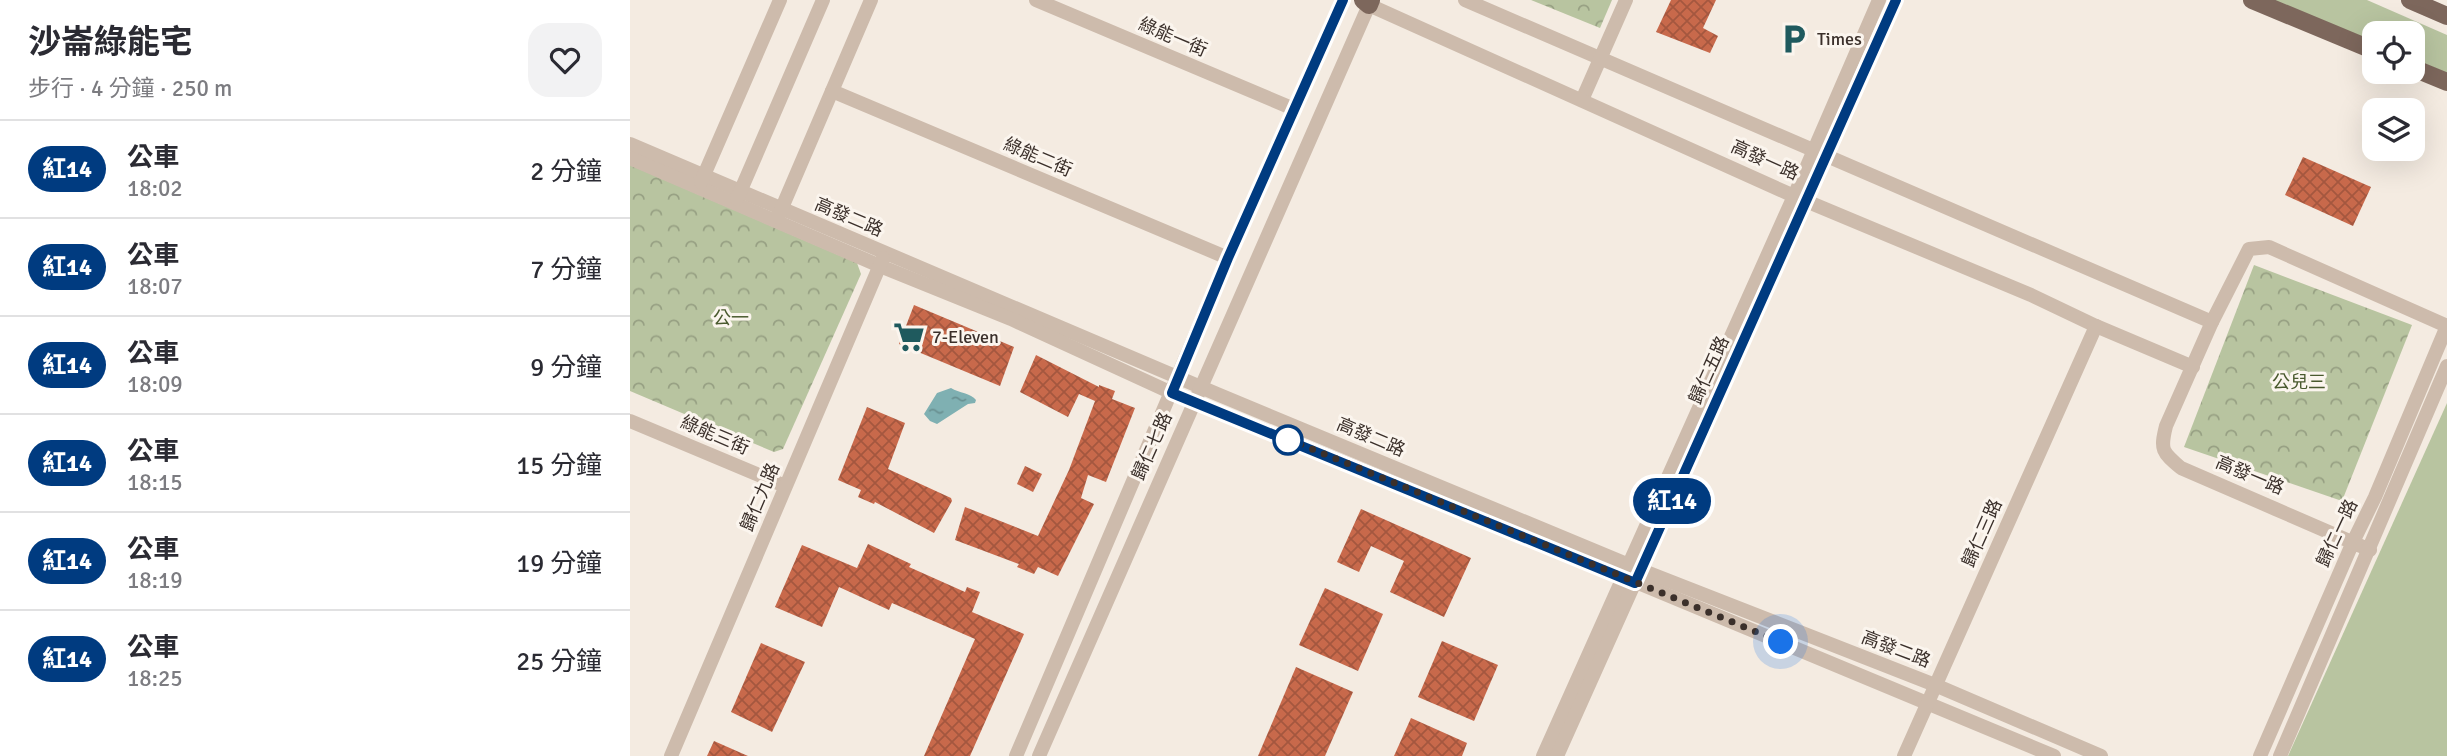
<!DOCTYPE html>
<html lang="zh-TW">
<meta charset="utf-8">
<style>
:root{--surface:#fff;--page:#f2f2f3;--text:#2b2b33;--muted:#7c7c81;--line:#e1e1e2}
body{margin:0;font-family:Signika,"Noto Sans TC",sans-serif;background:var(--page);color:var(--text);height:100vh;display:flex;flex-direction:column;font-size:26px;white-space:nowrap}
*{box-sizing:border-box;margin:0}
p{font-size:23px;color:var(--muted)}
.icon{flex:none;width:38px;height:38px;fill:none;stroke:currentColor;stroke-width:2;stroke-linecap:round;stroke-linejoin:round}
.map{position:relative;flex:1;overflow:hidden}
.sheet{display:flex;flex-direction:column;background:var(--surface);width:630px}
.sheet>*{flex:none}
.badge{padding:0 14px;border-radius:23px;font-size:24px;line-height:46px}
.tools{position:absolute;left:1732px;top:21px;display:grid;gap:14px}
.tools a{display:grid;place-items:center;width:63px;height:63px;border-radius:14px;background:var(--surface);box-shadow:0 7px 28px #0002;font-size:35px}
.you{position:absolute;width:35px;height:35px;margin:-18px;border:5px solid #fff;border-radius:50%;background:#1a73e8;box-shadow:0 0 0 10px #1a73e833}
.map>.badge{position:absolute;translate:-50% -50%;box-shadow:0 0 0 4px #fff}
.round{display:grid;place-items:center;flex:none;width:74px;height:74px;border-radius:21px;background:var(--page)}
.headline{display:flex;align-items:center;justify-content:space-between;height:119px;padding:0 28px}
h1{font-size:33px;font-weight:700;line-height:52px}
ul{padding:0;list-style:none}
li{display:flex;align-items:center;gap:21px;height:98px;padding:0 28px;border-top:2px solid var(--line)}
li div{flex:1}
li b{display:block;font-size:26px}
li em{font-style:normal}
li .badge{min-width:77px;font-weight:700;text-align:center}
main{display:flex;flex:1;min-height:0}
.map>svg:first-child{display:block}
.grass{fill:#b8c4a0}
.forest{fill:url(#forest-crowns)}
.water{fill:url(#water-ripples)}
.building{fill:url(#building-cross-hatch)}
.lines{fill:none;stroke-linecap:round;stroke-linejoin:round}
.minor{stroke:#cdbbac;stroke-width:14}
.primary{stroke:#7d675c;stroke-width:18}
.line-casing{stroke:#fff;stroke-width:16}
.line{stroke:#003b80;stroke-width:10}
.walk{stroke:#3b302b;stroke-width:7;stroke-dasharray:0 12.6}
.stop-dot{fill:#fff;stroke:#003b80;stroke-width:3.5}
.labels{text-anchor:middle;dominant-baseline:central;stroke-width:6;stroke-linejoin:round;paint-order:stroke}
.street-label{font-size:18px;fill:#3b302b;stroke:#fbf5ee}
.poi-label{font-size:18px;fill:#3b302b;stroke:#fbf5ee;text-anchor:start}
.park-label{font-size:18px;fill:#4a5a2e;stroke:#fbf5ee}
</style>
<main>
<section class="sheet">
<div class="headline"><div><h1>沙崙綠能宅</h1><p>步行 · 4 分鐘 · 250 m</p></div><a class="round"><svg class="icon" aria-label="heart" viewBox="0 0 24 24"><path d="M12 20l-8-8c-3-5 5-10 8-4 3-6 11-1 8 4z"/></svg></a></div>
<ul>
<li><span class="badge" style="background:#003b80;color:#fff">紅14</span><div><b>公車</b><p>18:02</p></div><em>2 分鐘</em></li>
<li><span class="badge" style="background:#003b80;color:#fff">紅14</span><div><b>公車</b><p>18:07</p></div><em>7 分鐘</em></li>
<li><span class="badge" style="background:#003b80;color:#fff">紅14</span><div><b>公車</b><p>18:09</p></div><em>9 分鐘</em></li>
<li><span class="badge" style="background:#003b80;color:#fff">紅14</span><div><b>公車</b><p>18:15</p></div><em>15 分鐘</em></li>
<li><span class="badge" style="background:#003b80;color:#fff">紅14</span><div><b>公車</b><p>18:19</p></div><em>19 分鐘</em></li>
<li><span class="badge" style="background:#003b80;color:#fff">紅14</span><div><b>公車</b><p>18:25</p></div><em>25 分鐘</em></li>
</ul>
</section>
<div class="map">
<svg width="1817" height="756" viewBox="0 0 1817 756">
<defs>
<pattern id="forest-crowns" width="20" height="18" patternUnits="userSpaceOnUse" patternTransform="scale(1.75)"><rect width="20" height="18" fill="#b8c4a0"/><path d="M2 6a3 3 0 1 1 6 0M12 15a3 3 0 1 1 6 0" fill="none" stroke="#97a083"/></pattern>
<pattern id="water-ripples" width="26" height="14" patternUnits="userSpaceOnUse" patternTransform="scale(1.75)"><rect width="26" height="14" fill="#7fb0b2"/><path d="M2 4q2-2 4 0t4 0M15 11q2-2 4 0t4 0" fill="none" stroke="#699091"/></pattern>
<pattern id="building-cross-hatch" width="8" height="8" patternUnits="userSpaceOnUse" patternTransform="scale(1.75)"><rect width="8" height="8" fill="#c8694b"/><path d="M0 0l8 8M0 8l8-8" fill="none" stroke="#a4573f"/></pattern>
</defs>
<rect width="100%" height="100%" fill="#f4ebe1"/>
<g class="grass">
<path d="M1643,0h94l80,35v38l-34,-14v-26h-38v9z"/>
<path d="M1817,403v353h-159z"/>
</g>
<g class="forest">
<path d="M901,0h81l-12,28z"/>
<path d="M0,165l227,98 4,11 -78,175 -9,3 -144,-61z"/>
<path d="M1624,265l158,60 -70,176 -158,-54z"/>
</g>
<path class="water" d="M321,388c8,5 20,5 25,12l-1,3 -7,1 -31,20 -7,-3 -6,-7 13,-21z"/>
<g class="building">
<path d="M1041,0h45l-13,28 15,8 -8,17 -54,-21z"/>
<path d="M1673,157l68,30 -18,39 -68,-31z"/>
<path d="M284,305l100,42 -14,39 -101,-42z"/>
<path d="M406,355l63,32v-2l16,6 -3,8 23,9 -29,74 -18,-7 -7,23 13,6 -36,72 -20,-9 -4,7 -17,-7 2,-3 -64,-24 10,-33 73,29 31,-66 26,-69 -16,-7 -11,23 -48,-25z"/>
<path d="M237,407l38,16 -17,46 63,29 1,3 -18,32 -59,-31 -1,2 -16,-7 3,-7 -23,-10z"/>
<path d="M395,466l17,8 -9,18 -16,-8z"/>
<path d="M731,509l110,49 -27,59 -54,-25 14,-31 -33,-15 -12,26 -22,-10z"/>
<path d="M238,544l43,20 -2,3 56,25 2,-5 13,5 -8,20 52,22 -54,122h-46l51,-117 -83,-36 -3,7 -50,-23 -17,40 -47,-20 27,-62 55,23z"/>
<path d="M695,588l58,26 -25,57 -59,-26z"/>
<path d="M812,641l56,24 -24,56 -56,-24z"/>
<path d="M131,643l44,19 -33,70 -41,-20z"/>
<path d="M666,667l57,25 -28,64h-67z"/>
<path d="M781,718l56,25 -5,13h-68z"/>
<path d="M84,741l34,15h-41z"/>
</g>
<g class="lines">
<g class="minor">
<path d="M406,0l258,109"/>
<path d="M835,0l747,322"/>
<path d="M202,91l396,167"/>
<path d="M952,100l44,-100"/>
<path d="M0,144l587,250 424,176 294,115 166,71"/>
<path d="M0,158l250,108 131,53 161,74 303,122 579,241"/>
<path d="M71,182l79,-182"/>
<path d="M107,199l86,-199"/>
<path d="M148,217l93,-217"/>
<path d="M0,421l155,65"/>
<path d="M41,756l212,-498"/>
<path d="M386,756l212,-498 115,-258"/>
<path d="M409,756l330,-751 425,191 237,99 65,31 97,41"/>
<path d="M913,756l251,-560 85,-196"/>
<path d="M927,756l339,-756"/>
<path d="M1274,756l192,-430"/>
<path d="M1630,756l93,-214 22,-45 72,-171 -178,-79 -20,2 -37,73 -46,104c-6,24 -4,26 15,42 63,27 126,55 189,82"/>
<path d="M1650,756l167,-390"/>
</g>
<g class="primary">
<path d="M733,0l6,5 2,-5"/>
<path d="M1622,0l123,51"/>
<path d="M1780,0l37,16"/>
<path d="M1783,68l34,14"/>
</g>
</g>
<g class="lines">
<defs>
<path id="line" d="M713,0l-115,258 -56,135 463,190 261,-583"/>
</defs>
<use href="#line" class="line-casing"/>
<use href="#line" class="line"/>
<path class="walk" d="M658,440l-5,-3 498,205"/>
</g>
<defs>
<symbol id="parking-bare" viewBox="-9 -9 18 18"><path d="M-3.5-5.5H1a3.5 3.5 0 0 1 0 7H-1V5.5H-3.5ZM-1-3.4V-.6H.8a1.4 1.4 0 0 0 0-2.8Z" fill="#1f5a5e" stroke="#fbf5ee" stroke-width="2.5" paint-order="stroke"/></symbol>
<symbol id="supermarket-bare" viewBox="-9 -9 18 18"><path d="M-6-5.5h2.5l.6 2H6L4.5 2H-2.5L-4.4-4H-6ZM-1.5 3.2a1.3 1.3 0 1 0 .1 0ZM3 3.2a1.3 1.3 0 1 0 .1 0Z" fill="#1f5a5e" stroke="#fbf5ee" stroke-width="2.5" paint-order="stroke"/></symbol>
</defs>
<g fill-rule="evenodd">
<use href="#parking-bare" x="1142" y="17" width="44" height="44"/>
<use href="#supermarket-bare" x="257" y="315" width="44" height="44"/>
</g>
<circle class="stop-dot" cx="658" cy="440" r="14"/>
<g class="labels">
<g class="street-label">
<text transform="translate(543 37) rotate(23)">綠能一街</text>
<text transform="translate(408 157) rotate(23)">綠能二街</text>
<text transform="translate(1135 160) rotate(24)">高發一路</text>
<text transform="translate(219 217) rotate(23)">高發二路</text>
<text transform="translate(1079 370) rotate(-66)">歸仁五路</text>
<text transform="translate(85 435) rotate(23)">綠能三街</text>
<text transform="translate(741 437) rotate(23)">高發二路</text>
<text transform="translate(522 446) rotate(-66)">歸仁七路</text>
<text transform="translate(1620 475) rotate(23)">高發一路</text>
<text transform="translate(130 497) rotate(-67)">歸仁九路</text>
<text transform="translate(1352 533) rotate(-66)">歸仁三路</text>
<text transform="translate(1707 533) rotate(-65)">歸仁一路</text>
<text transform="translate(1266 649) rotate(21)">高發二路</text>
</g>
<g class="poi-label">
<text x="1187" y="39">Times</text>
<text x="302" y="337">7-Eleven</text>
</g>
<g class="park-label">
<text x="101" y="318">公一</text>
<text x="1669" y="382">公兒三</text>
</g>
</g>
</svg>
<div class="tools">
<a><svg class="icon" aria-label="locate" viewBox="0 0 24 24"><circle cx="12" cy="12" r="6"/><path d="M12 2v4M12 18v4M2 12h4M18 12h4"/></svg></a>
<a><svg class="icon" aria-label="layers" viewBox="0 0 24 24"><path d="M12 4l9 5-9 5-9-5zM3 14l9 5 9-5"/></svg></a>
</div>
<div class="you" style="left:1151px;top:642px"></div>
<b class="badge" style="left:1042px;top:501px;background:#003b80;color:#fff">紅14</b>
</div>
</main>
